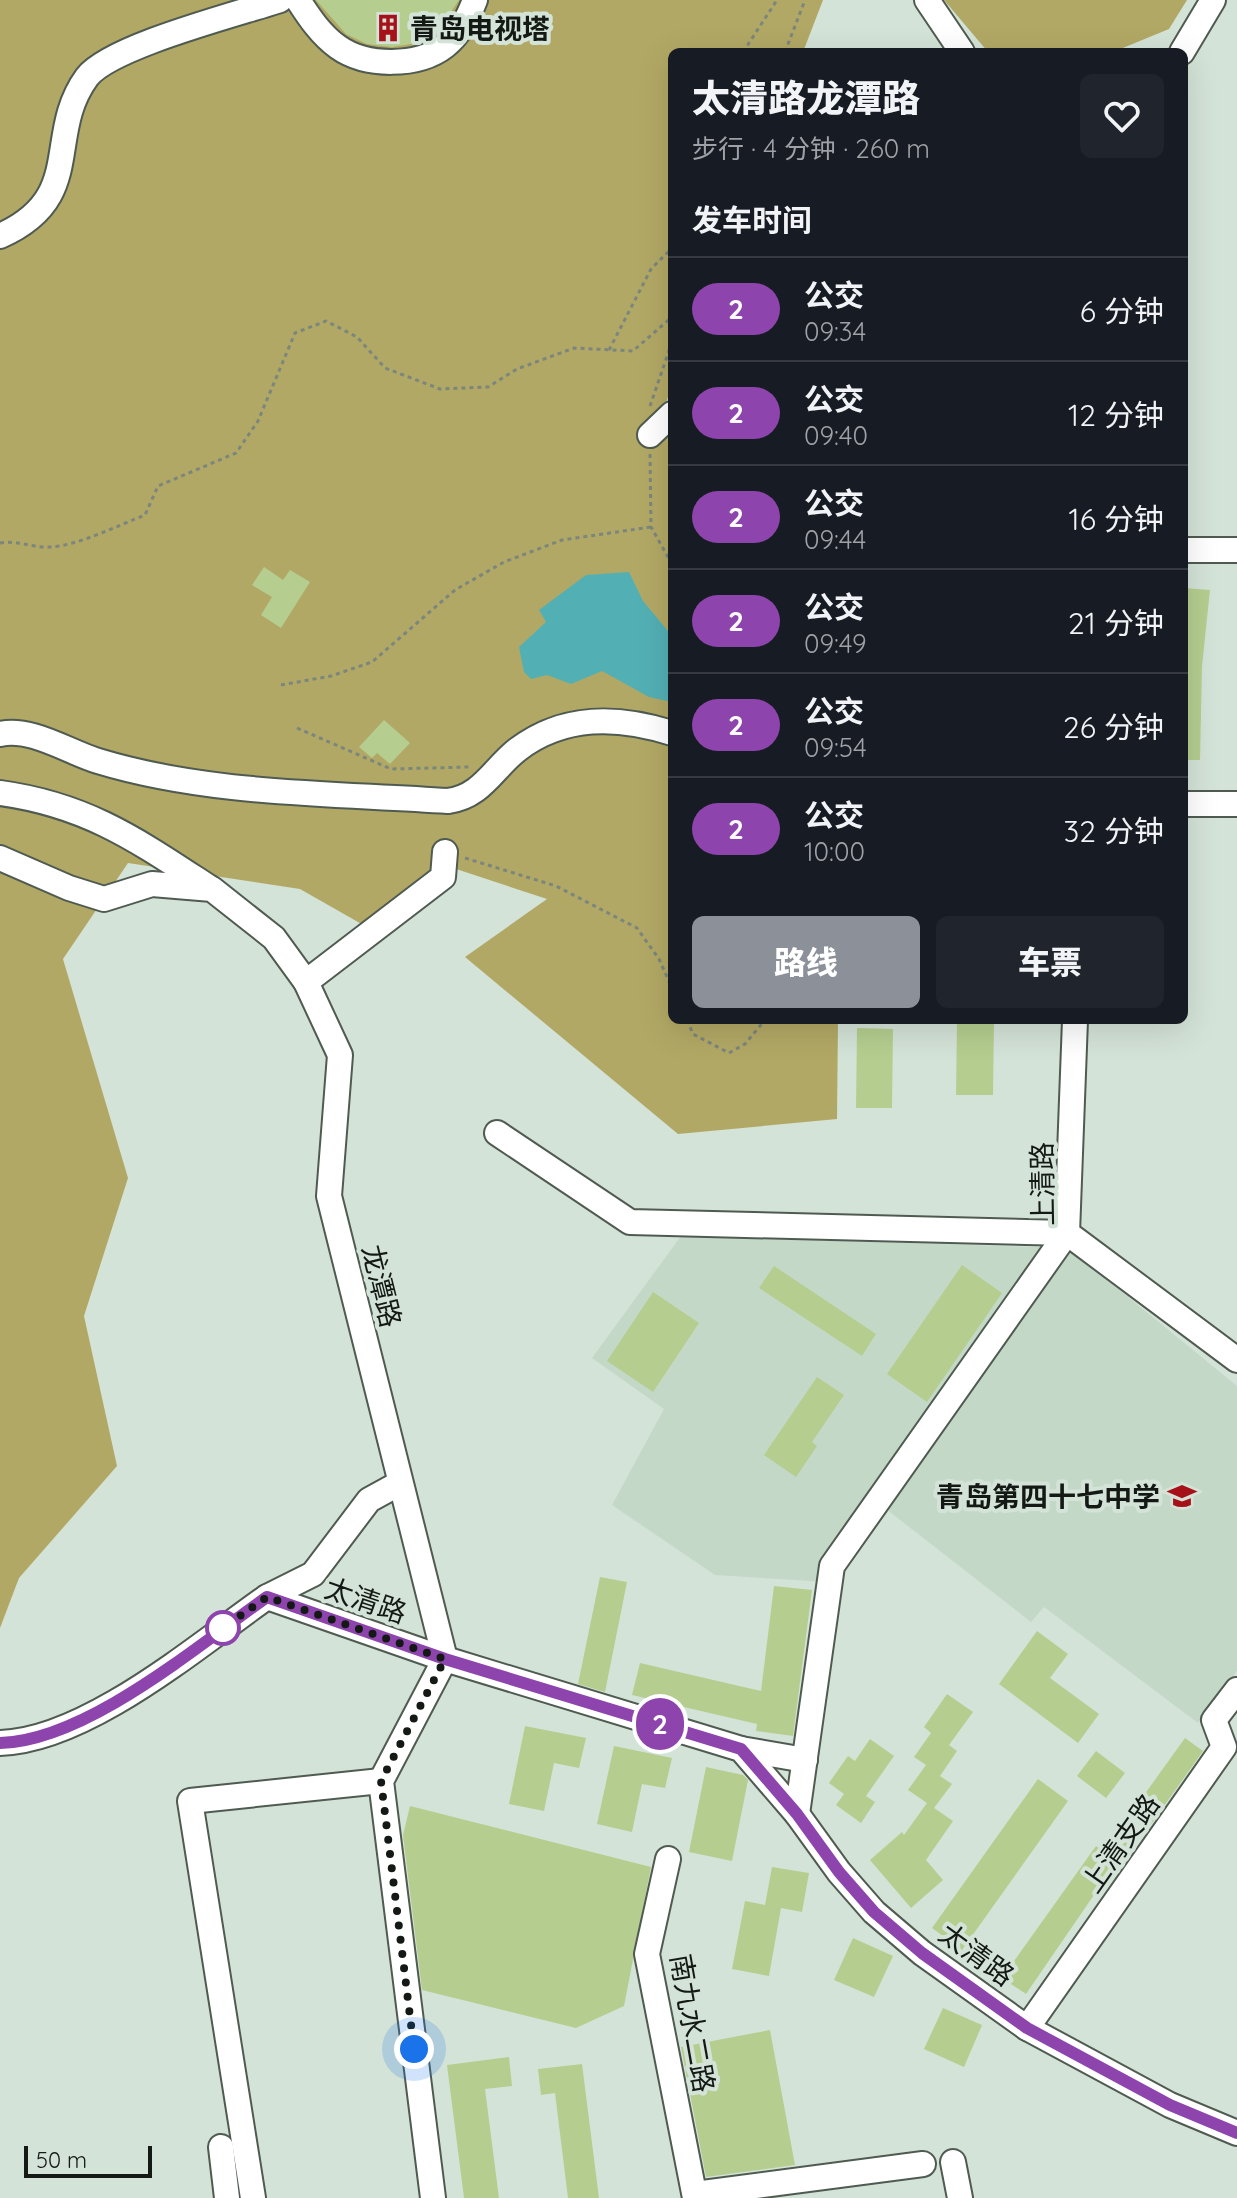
<!DOCTYPE html>
<html lang="zh">
<meta charset="utf-8">
<style>
:root{--surface:#171b24;--page:#20242c;--text:#f1f3f6;--muted:#9ea1a6;--line:#363941;--accent:#8c9099}
body{margin:0;font-family:Quicksand,"Noto Sans SC",sans-serif;background:var(--page);color:var(--text);height:100vh;display:flex;flex-direction:column;font-size:30px;white-space:nowrap}
*{box-sizing:border-box;margin:0}
p{font-size:26px;color:var(--muted)}
.icon{flex:none;width:44px;height:44px;fill:none;stroke:currentColor;stroke-width:2;stroke-linecap:round;stroke-linejoin:round}
.map{position:relative;flex:1;overflow:hidden}
.panel{position:absolute;left:668px;top:48px;width:520px;height:976px;display:flex;flex-direction:column;background:var(--surface);border-radius:12px;box-shadow:0 8px 32px #0002}
.panel>*{flex:none}
.badge{padding:0 16px;border-radius:26px;font-size:28px;line-height:52px}
.scale{position:absolute;left:24px;bottom:20px;width:128px;box-sizing:border-box;padding-left:8px;border:4px solid #141915;border-top:0;font-size:22px;line-height:28px;white-space:nowrap;color:#141915;-webkit-text-stroke:6px #d4e3d7;paint-order:stroke}
.you{position:absolute;width:40px;height:40px;margin:-20px;border:6px solid #fff;border-radius:50%;background:#1a73e8;box-shadow:0 0 0 12px #1a73e833}
.map>.badge{position:absolute;translate:-50% -50%;box-shadow:0 0 0 4px #fff}
h2{padding:0 24px;font-size:30px;line-height:72px}
.round{display:grid;place-items:center;flex:none;width:84px;height:84px;border-radius:12px;background:var(--page)}
.overview{display:flex;align-items:center;justify-content:space-between;height:136px;padding:0 24px}
h1{font-size:38px;font-weight:800;line-height:60px}
.button{display:flex;gap:16px;margin-top:auto;padding:16px 24px}
.button a{flex:1;height:92px;border-radius:12px;background:var(--accent);color:#fff;font-size:32px;font-weight:800;line-height:92px;text-align:center}
.button a+a{background:var(--page);color:var(--text)}
ul{padding:0;list-style:none}
li{display:flex;align-items:center;gap:24px;height:104px;padding:0 24px;border-top:2px solid var(--line)}
li div{flex:1}
li b{display:block;font-size:30px}
li em{font-style:normal}
li .badge{min-width:88px;font-weight:700;text-align:center}
.map>svg:first-child{display:block}
.built{fill:#c3d8c7}
.forest{fill:#b2a865}
.water{fill:#52b0b5}
.building{fill:#b5ce8f}
.lines{fill:none;stroke-linecap:round;stroke-linejoin:round}
.minor-casing{stroke:#4f5b51;stroke-width:28}
.path{stroke:#7b867d;stroke-width:3;stroke-dasharray:4 4;stroke-linecap:butt}
.minor{stroke:#fff;stroke-width:24}
.line-casing{stroke:#fff;stroke-width:18}
.line{stroke:#8e44ad;stroke-width:12}
.walk{stroke:#141915;stroke-width:8;stroke-dasharray:0 14.4}
.stop-dot{fill:#fff;stroke:#8e44ad;stroke-width:4}
.labels{text-anchor:middle;dominant-baseline:central;stroke-width:8;stroke-linejoin:round;paint-order:stroke}
.poi-label{font-size:28px;font-weight:bold;fill:#141915;stroke:#d4e3d7;text-anchor:start}
.street-label{font-size:28px;fill:#141915;stroke:#d4e3d7}
</style>
<div class="map">
<svg width="1237" height="2198" viewBox="0 0 1237 2198">
<rect width="100%" height="100%" fill="#d4e3d7"/>
<path class="built" d="M681,1236l387,12 169,138v285l-39,52 -154,-116 -13,15 -150,-117 -53,77 -113,-7 -103,-70 52,-96 -72,-51z"/>
<g class="forest">
<path d="M0,0h823l-20,52h-131v335l-7,18 7,33v582h166l-1,99 -159,15 -213,-177 82,-58 -103,-34 -79,61 -65,-37 -172,-26 -65,96 65,219 -44,138 33,150 -98,112 -19,50z"/>
<path d="M944,0h243l-18,29 -56,23h-125z"/>
</g>
<path class="water" d="M629,572l14,29 29,35v66l-23,-5 -47,-26 -31,13 -24,-9 -16,4 -7,-7 -5,-25 27,-25 -7,-12 47,-35z"/>
<g class="building">
<path d="M316,0h143l-23,34 -19,9 -25,4 -25,-3 -21,-10z"/>
<path d="M264,567l19,13 7,-10 20,12 -29,46 -20,-13 11,-18 -20,-12z"/>
<path d="M1184,588l26,2 -8,76 -2,94h-16z"/>
<path d="M384,720l26,23 -20,21 -13,-11 -5,5 -13,-11z"/>
<path d="M957,1020h37l-1,75h-37z"/>
<path d="M857,1028l36,1 -1,79h-36z"/>
<path d="M962,1265l40,28 -75,109 -40,-28z"/>
<path d="M774,1266l102,68 -14,22 -103,-68z"/>
<path d="M653,1292l46,31 -46,69 -46,-31z"/>
<path d="M817,1377l27,18 -32,47 5,4 -21,31 -32,-22z"/>
<path d="M600,1577l27,5 -22,110 -27,-8z"/>
<path d="M774,1586l38,4 -19,146 -37,-5 1,-7 -125,-29 8,-32 121,28z"/>
<path d="M1037,1631l31,23 -18,24 49,36 -21,29 -79,-59z"/>
<path d="M947,1694l26,18 -24,33 8,6 -17,25 12,8 -18,24 19,13 -27,39 17,20 -32,28 -41,-48 32,-28 2,3 23,-32 -19,-13 18,-25 -12,-8 17,-24 -7,-6z"/>
<path d="M525,1726l61,12 -7,30 -25,-5 -10,48 -35,-7z"/>
<path d="M1185,1738l18,13 -56,79 -18,-14z"/>
<path d="M870,1739l24,17 -28,40 9,6 -14,21 -25,-18 8,-11 -15,-11 19,-27 7,5z"/>
<path d="M614,1746l58,12 -7,30 -23,-4 -10,48 -35,-8z"/>
<path d="M1096,1751l29,22 -19,25 -29,-22z"/>
<path d="M706,1767l37,8 5,5 -16,81 -43,-9z"/>
<path d="M1038,1779l30,22 -106,149 -30,-22z"/>
<path d="M410,1806l241,61 -27,139 -48,22 -154,-38 -19,-155z"/>
<path d="M1116,1835l13,9 -103,150 -24,-16 94,-132 8,6z"/>
<path d="M772,1867l37,6 -7,39 -21,-4 -12,68 -37,-7 13,-68 20,4z"/>
<path d="M853,1938l40,18 -19,41 -40,-17z"/>
<path d="M943,2008l39,17 -18,42 -40,-18z"/>
<path d="M770,2030l25,135 -89,12 -25,-130z"/>
<path d="M509,2057l3,29 -27,3 14,109h-35l-17,-133z"/>
<path d="M582,2064l17,134h-31l-13,-105 -14,2 -3,-26z"/>
</g>
<g class="lines">
<defs>
<g id="minor">
<path d="M298,0c11,17 23,35 40,47 28,20 80,20 107,-1 15,-12 23,-28 30,-46"/>
<path d="M927,0l35,52"/>
<path d="M1182,52l31,-52"/>
<path d="M0,236c87,-39 44,-100 87,-159 24,-31 151,-63 193,-77"/>
<path d="M650,435l22,-21"/>
<path d="M1184,550h53"/>
<path d="M0,734c32,-7 68,18 98,27 112,34 234,32 350,40 33,-4 45,-32 69,-51 47,-36 101,-34 155,-17"/>
<path d="M0,793c88,12 138,48 210,95"/>
<path d="M1184,804h53"/>
<path d="M0,858l69,30 35,11 48,-15 60,5 62,49 32,44 34,73 -11,141 116,463 -64,122 52,417"/>
<path d="M306,982l137,-105 2,-25"/>
<path d="M1075,1020l-8,213 170,127"/>
<path d="M497,1133l133,89 437,11"/>
<path d="M267,1597l46,-23 56,-74 31,-17"/>
<path d="M0,1743c86,-2 197,-97 267,-146l178,62 296,90 56,65 42,58 35,40 48,41 105,75 143,77 67,28"/>
<path d="M741,1749l64,11"/>
<path d="M797,1814l35,-248 235,-333"/>
<path d="M668,1859l-21,95 48,244"/>
<path d="M1027,2028l197,-281 -10,-27 23,-30"/>
<path d="M221,2147l6,51"/>
<path d="M953,2162l7,36"/>
<path d="M695,2194l228,-30"/>
<path d="M253,2198l-63,-397 191,-20"/>
</g>
</defs>
<use href="#minor" class="minor-casing"/>
<g class="path">
<path d="M743,52l34,-52"/>
<path d="M785,52l20,-52"/>
<path d="M609,350l42,-81 21,-21"/>
<path d="M650,406l22,-64"/>
<path d="M650,454l1,73 21,37"/>
<path d="M0,543c18,-3 32,5 50,4 27,-1 69,-22 95,-32l13,-29 78,-33 22,-32 37,-88 31,-12 31,16 28,31 55,21 48,-2 29,-18 57,-21 59,3 39,-34"/>
<path d="M281,685l50,-9 41,-14 83,-72 49,-28 58,-22 89,-13"/>
<path d="M297,728l94,41 78,-2"/>
<path d="M465,858l91,28 81,42 22,31 13,29"/>
<path d="M687,1020l6,14 36,19 16,-9 20,-24"/>
</g>
<use href="#minor" class="minor"/>
</g>
<g class="lines">
<defs>
<path id="line" d="M0,1743c86,-2 197,-97 267,-146l178,62 296,90 56,65 42,58 35,40 48,41 105,75 143,77 67,28"/>
</defs>
<use href="#line" class="line-casing"/>
<use href="#line" class="line"/>
<path class="walk" d="M223,1628l-9,6 53,-37 178,62 -64,122 33,268"/>
</g>
<defs>
<symbol id="building-bare" viewBox="-9 -9 18 18"><path d="M-4-6H4V6H1V3H-1V6H-4ZM-2.5-4.3h1.7v1.8h-1.7ZM.8-4.3h1.7v1.8H.8ZM-2.5-1h1.7V.8h-1.7ZM.8-1h1.7V.8H.8Z" fill="#a61018" stroke="#d4e3d7" stroke-width="2.5" paint-order="stroke"/></symbol>
<symbol id="school-bare" viewBox="-9 -9 18 18"><path d="M0-5L7-2L0 1L-7-2ZM-4 1L0 2.5L4 1V4Q0 6-4 4Z" fill="#a61018" stroke="#d4e3d7" stroke-width="2.5" paint-order="stroke"/></symbol>
</defs>
<g fill-rule="evenodd">
<use href="#building-bare" x="368" y="8" width="40" height="40"/>
<use href="#school-bare" x="1162" y="1476" width="40" height="40"/>
</g>
<circle class="stop-dot" cx="223" cy="1628" r="16"/>
<g class="labels">
<g class="poi-label">
<text x="410" y="28">青岛电视塔</text>
<text x="1160" y="1496" text-anchor="end">青岛第四十七中学</text>
</g>
<g class="street-label">
<text transform="translate(1042 1184) rotate(-91)">上清路</text>
<text transform="translate(382 1286) rotate(76)">龙潭路</text>
<text transform="translate(366 1600) rotate(19)">太清路</text>
<text transform="translate(1120 1843) rotate(-55)">上清支路</text>
<text transform="translate(977 1954) rotate(36)">太清路</text>
<text transform="translate(693 2023) rotate(80)">南九水二路</text>
</g>
</g>
</svg>
<div class="scale">50 m</div>
<div class="you" style="left:414px;top:2049px"></div>
<b class="badge" style="left:660px;top:1724px;background:#8e44ad;color:#fff">2</b>
<section class="panel">
<div class="overview"><div><h1>太清路龙潭路</h1><p>步行 · 4 分钟 · 260 m</p></div><a class="round"><svg class="icon" aria-label="heart" viewBox="0 0 24 24"><path d="M12 20l-8-8c-3-5 5-10 8-4 3-6 11-1 8 4z"/></svg></a></div>
<h2>发车时间</h2>
<ul>
<li><span class="badge" style="background:#8e44ad;color:#fff">2</span><div><b>公交</b><p>09:34</p></div><em>6 分钟</em></li>
<li><span class="badge" style="background:#8e44ad;color:#fff">2</span><div><b>公交</b><p>09:40</p></div><em>12 分钟</em></li>
<li><span class="badge" style="background:#8e44ad;color:#fff">2</span><div><b>公交</b><p>09:44</p></div><em>16 分钟</em></li>
<li><span class="badge" style="background:#8e44ad;color:#fff">2</span><div><b>公交</b><p>09:49</p></div><em>21 分钟</em></li>
<li><span class="badge" style="background:#8e44ad;color:#fff">2</span><div><b>公交</b><p>09:54</p></div><em>26 分钟</em></li>
<li><span class="badge" style="background:#8e44ad;color:#fff">2</span><div><b>公交</b><p>10:00</p></div><em>32 分钟</em></li>
</ul>
<div class="button"><a>路线</a><a>车票</a></div>
</section>
</div>
